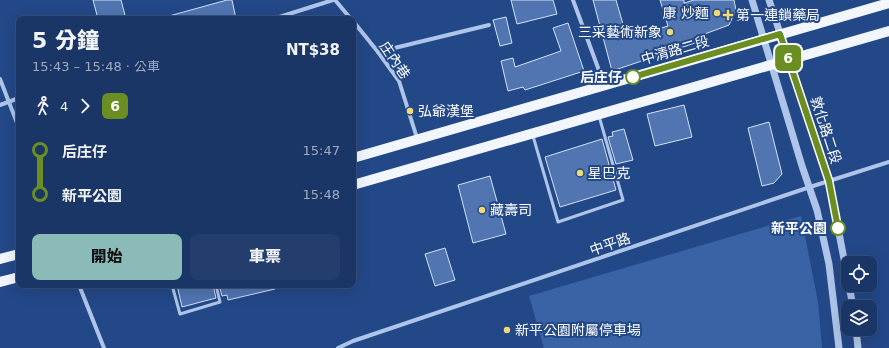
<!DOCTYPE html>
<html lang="zh-TW">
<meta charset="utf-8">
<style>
:root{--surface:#1a3666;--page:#233e6c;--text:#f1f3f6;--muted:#9fabbf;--line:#38507a;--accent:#8bbbb9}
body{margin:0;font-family:"DejaVu Sans","Noto Sans TC",sans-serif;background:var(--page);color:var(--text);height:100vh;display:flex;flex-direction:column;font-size:15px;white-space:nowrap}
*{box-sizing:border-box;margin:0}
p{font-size:13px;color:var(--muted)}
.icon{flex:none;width:22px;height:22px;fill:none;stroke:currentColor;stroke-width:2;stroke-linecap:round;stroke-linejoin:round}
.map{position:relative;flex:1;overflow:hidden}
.sheet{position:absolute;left:16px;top:16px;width:340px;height:272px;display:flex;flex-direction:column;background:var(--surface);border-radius:8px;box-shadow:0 4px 16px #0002,0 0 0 1px var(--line)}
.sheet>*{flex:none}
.badge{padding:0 8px;border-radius:6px;font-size:14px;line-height:26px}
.controls{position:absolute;left:841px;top:256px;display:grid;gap:8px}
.controls a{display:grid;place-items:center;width:36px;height:36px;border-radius:8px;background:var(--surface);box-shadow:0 4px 16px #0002,0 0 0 1px var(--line);font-size:20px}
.map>.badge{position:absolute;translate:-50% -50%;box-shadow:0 0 0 2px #fff}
.legs{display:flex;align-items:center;gap:6px;height:44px;padding:0 16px;font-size:13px}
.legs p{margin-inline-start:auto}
.summary{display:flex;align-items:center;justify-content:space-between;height:68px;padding:0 16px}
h1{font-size:22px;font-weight:800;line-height:30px}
.primary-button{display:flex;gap:8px;margin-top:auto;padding:8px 16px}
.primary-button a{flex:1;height:46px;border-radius:8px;background:var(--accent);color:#111;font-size:16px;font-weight:800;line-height:46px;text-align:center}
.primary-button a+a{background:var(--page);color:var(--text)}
ul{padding:0 16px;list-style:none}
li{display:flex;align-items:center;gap:14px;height:44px;font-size:15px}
li i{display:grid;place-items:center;width:6px;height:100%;margin:0 5px;background:currentColor}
li i::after{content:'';width:10px;height:10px;margin:-5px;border:3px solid;border-radius:50%;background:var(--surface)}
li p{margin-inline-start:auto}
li:first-child i{background:linear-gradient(#0000 50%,currentColor 0)}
li:last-child i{background:linear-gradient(currentColor 50%,#0000 0)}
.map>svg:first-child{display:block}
.green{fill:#3a63a6}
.building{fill:#5075b1;stroke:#d3e1f7}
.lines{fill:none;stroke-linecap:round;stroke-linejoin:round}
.service{stroke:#aec5e9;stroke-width:3}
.minor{stroke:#aec5e9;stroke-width:4}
.tertiary{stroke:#aec5e9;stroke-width:7}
.primary{stroke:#f2f6fe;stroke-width:10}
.line-1-casing{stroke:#fff;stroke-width:9}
.line-1{stroke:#6b8e23;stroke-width:6}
.poi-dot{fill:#f4d871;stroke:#234888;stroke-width:1.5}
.stop-1-dot{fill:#fff;stroke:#6b8e23;stroke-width:2}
.labels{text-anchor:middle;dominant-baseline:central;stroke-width:4;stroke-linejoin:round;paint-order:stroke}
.poi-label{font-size:14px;fill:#fff;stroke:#234888;text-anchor:start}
.street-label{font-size:14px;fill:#fff;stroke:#234888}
.stop-label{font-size:14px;font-weight:bold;fill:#fff;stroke:#234888;text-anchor:end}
</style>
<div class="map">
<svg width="889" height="348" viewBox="0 0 889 348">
<rect width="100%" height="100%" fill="#234888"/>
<path class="green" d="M801,216l17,86 4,46h-278l-15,-52z"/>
<g class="building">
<path d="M93,0h28l5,19h-28z"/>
<path d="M227,0h5l4,19h-66l-1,-3z"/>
<path d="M511,0h42l4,14 -40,10z"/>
<path d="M593,0h23l11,38 41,-12 -8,-26h24v3l10,-3h40l2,10 -7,15 -35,13 1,5 -83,28z"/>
<path d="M506,17l6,26 -12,3 -7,-26z"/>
<path d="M568,23l16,48 -59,19 -2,-3 -15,4 -7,-30 12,-3 2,9 46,-16 -8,-23z"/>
<path d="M684,105l8,32 -37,9 -8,-32z"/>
<path d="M769,122l13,52 -8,9 -12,3 -14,-58z"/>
<path d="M624,129l9,31 -17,4 -8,-27 5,-1 -1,-4z"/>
<path d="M602,139l14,51 -56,17 -15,-50z"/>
<path d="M490,176l16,58 -33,9 -15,-58z"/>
<path d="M445,248l10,32 -20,6 -10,-32z"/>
<path d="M177,285h36l3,13 -34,9z"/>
<path d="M219,285h55l1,4 -47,11 -1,-5 -5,1z"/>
</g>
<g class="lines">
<g class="service">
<path d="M533,136l25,86 65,-22 -24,-84"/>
<path d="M172,285l8,29 40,-12 -4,-17"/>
</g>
<g class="minor">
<path d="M335,0l16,19"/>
<path d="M573,0l31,84"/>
<path d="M273,19l60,-19"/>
<path d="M353,21l25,31 21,29 18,57"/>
<path d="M378,52l111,-27"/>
<path d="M0,79l19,49"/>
<path d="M0,105l19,-7"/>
<path d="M79,285l25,63"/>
<path d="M338,348l15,-7 457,-154 79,-25"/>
</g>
<g class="tertiary">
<path d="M752,0l50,166 15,44 12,54 10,84"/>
<path d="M769,0l60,181 19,99"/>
<path d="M849,285l4,22"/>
<path d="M856,329l2,19"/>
</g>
<g class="primary">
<path d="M353,158l536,-155"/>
<path d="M353,185l536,-154"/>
<path d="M0,259l19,-5"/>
<path d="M0,282l19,-5"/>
</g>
</g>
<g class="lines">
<defs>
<path id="line-1" d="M633,77l147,-43 49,147 9,47"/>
</defs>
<use href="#line-1" class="line-1-casing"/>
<use href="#line-1" class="line-1"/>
</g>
<g class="poi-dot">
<circle cx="717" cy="13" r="4"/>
<path d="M726 9h4v4h4v4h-4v4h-4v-4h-4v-4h4z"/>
<circle cx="670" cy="32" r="4"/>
<circle cx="410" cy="111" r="4"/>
<circle cx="580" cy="173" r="4"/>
<circle cx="482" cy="210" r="4"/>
<circle cx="507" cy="330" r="4"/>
</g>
<g class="stop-1-dot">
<circle cx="633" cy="77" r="7"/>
<circle cx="838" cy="228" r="7"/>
</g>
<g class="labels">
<g class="poi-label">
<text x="709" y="13" text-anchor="end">康 炒麵</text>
<text x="736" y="15">第一連鎖藥局</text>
<text x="662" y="32" text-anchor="end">三采藝術新象</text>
<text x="418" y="111">弘爺漢堡</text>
<text x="588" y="173">星巴克</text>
<text x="490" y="210">藏壽司</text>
<text x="515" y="330">新平公園附屬停車場</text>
</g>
<g class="street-label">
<text transform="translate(675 50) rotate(-16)">中清路二段</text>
<text transform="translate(395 60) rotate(56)">庄內巷</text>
<text transform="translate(826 130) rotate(72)">敦化路二段</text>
<text transform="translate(610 244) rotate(-19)">中平路</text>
</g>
<g class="stop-label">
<text x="622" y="77">后庄仔</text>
<text x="827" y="228">新平公園</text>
</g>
</g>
</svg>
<div class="controls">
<a><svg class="icon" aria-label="locate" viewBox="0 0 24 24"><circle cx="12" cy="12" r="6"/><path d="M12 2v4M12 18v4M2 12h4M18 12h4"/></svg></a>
<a><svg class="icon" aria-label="layers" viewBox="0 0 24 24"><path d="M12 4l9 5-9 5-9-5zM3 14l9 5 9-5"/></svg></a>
</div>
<b class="badge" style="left:788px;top:58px;background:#6b8e23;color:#fff">6</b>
<section class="sheet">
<div class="summary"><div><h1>5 分鐘</h1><p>15:43 – 15:48 · 公車</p></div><b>NT$38</b></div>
<div class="legs"><svg class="icon" aria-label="walk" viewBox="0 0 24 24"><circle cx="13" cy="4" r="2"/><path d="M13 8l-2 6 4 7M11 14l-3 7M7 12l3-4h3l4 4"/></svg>4<svg class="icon" aria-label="forward" viewBox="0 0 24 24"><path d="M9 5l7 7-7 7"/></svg><b class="badge" style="background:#6b8e23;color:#fff">6</b></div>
<ul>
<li><i style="color:#6b8e23"></i><b>后庄仔</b><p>15:47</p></li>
<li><i style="color:#6b8e23"></i><b>新平公園</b><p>15:48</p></li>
</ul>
<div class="primary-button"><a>開始</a><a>車票</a></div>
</section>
</div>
